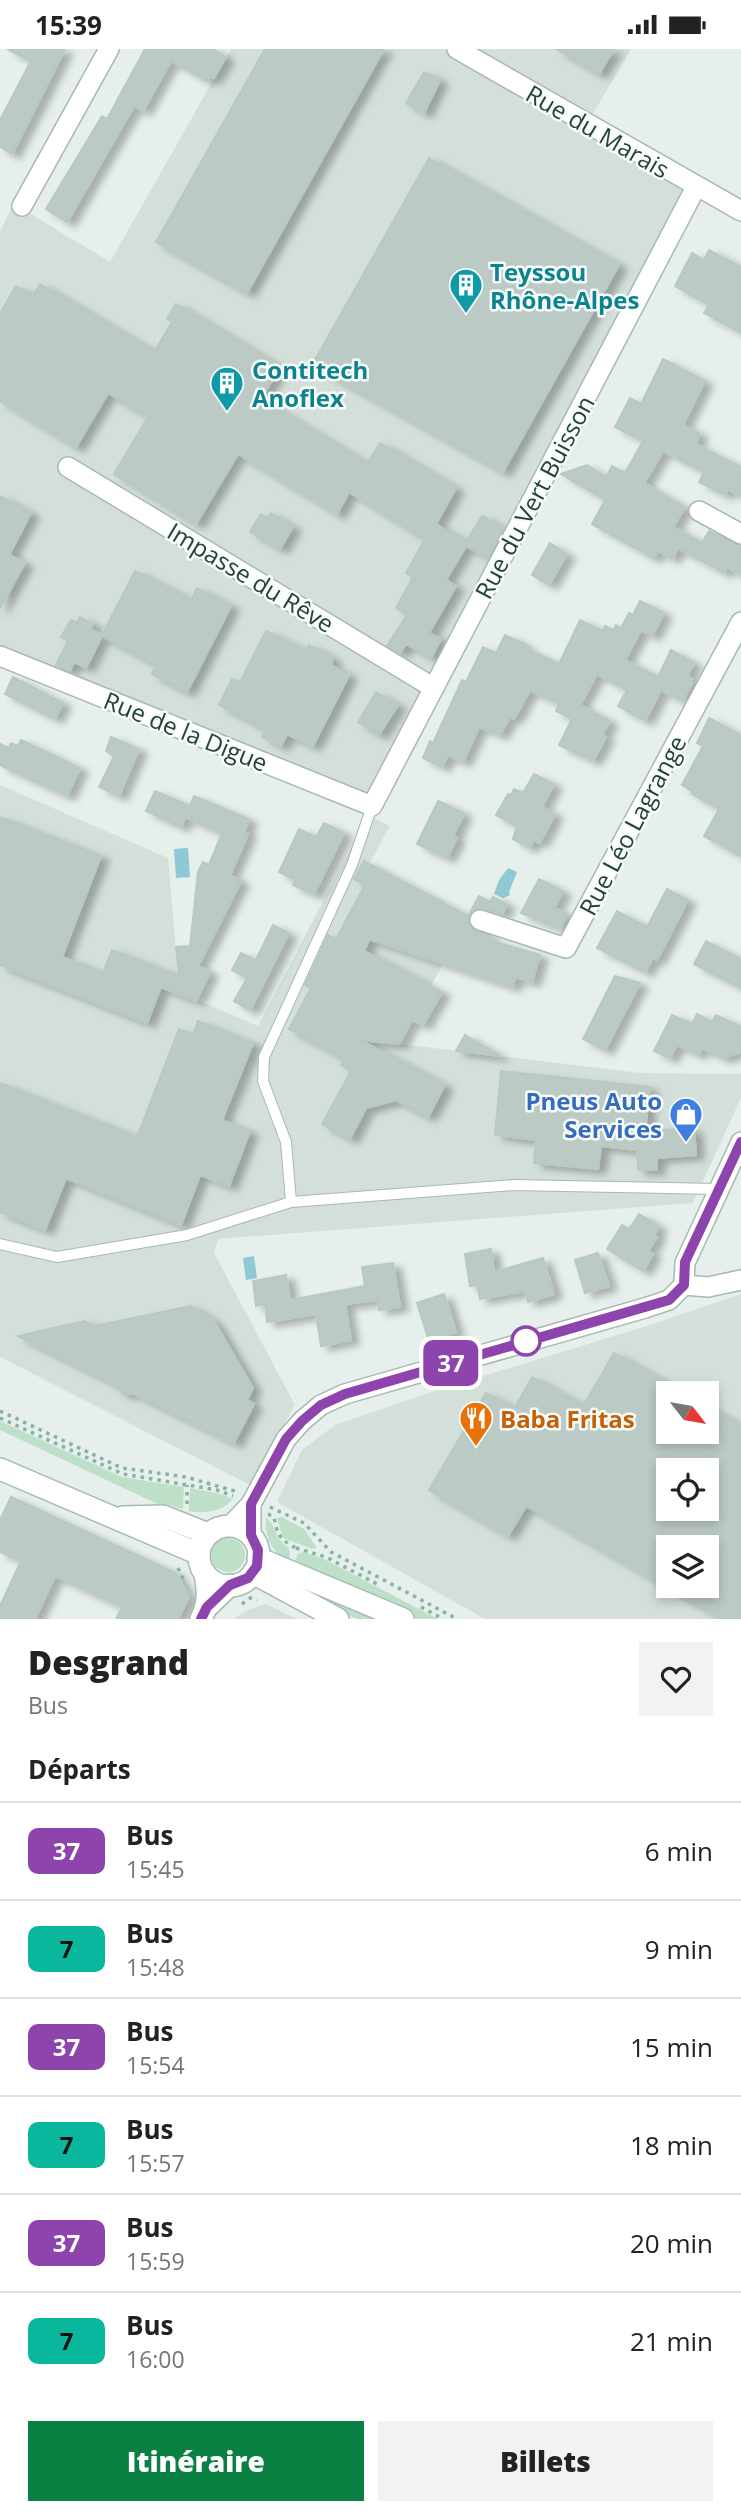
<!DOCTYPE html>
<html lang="fr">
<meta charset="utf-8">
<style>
:root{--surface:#fff;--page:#f2f2f2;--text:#222;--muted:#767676;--line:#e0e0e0;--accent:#0b8043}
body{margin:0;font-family:"Open Sans",sans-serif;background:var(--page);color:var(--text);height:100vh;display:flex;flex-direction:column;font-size:26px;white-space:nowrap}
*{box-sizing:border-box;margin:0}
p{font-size:23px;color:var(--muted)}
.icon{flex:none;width:38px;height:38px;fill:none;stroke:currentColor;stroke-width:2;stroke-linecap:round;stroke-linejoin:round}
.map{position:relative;height:1570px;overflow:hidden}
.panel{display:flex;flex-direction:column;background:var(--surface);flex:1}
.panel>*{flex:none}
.badge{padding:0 14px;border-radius:10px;font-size:24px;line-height:46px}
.needle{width:46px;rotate:121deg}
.tools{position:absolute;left:656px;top:1332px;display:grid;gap:14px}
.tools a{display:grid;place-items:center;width:63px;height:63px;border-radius:0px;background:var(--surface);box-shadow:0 4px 10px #0003;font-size:35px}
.map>.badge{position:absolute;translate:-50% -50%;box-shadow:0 0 0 4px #fff}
h2{padding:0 28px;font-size:26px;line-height:63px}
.round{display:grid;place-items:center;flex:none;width:74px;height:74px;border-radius:0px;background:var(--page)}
.head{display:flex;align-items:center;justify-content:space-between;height:119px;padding:0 28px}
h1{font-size:33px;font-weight:800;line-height:52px}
.primary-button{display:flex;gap:14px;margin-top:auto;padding:14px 28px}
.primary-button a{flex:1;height:80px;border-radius:0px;background:var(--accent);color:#fff;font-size:28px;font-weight:800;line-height:80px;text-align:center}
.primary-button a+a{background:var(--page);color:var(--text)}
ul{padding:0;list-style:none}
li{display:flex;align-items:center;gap:21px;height:98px;padding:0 28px;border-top:2px solid var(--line)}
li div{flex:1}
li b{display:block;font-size:26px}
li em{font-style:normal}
li .badge{min-width:77px;font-weight:700;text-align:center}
.status{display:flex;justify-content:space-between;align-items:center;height:49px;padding:0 35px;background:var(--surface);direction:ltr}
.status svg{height:19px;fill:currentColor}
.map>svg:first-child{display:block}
.built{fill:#d4dfda;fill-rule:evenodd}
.green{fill:#bfe0c8}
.water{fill:#8ec9d4}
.building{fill:#bbcac4;stroke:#b8c9c2;stroke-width:2;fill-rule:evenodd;filter:url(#shadow)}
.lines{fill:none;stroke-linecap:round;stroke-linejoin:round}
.service-casing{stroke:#a8b8b2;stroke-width:12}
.minor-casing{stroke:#a8b8b2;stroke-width:22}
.tertiary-casing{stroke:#a8b8b2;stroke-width:24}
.secondary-casing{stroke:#a4bbb3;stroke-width:24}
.path{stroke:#86b3a5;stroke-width:3.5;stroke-dasharray:3.5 5;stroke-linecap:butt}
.service{stroke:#fff;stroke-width:10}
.minor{stroke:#fff;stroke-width:19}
.tertiary{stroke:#fff;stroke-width:21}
.secondary{stroke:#fff;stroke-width:21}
.line-casing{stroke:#fff;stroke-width:16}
.line{stroke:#8e44ad;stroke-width:10}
.stop-dot{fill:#fff;stroke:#8e44ad;stroke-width:3.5}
.labels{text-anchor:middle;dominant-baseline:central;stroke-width:5;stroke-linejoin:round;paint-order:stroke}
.street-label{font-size:24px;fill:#24423a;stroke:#f7fbf9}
.culture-label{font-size:24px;font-weight:bold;fill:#0d838f;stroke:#f7fbf9;text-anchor:start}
.shop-label{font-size:24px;font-weight:bold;fill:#366cbe;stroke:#f7fbf9;text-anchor:end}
.food-label{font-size:24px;font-weight:bold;fill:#c56008;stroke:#f7fbf9;text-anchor:start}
</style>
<div class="status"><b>15:39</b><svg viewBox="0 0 49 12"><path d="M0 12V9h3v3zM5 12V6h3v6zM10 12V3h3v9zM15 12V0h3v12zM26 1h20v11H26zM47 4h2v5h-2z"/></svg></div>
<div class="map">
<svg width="741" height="1570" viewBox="0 0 741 1570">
<defs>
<filter id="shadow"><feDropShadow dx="8" dy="4.5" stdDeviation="3.5" flood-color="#0004"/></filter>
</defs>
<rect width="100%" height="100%" fill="#e6efeb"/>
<g class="built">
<path d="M231,0h400l-43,73 116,66 -333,618 -371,-152v-423l14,-27 96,58z"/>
<path d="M0,736l168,73 11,127 18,15 61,26 110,-211 22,11 -21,38 99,53 -68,127 241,29 100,1v24l-48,105 -475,36 -4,14 81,152 -45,80 -250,-128z"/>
<path d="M741,1245v325h-256l-208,-117 25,-52 33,-25 99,-34 216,-66zM668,1344h39v38h-39zM668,1421h39v39h-39zM668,1498h39v38h-39z"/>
<path d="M266,1555l31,15h-64l17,-10z"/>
</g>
<g class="green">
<path d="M0,1372l122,56 62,10 -1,22 -17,-5v4l-166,-78z"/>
<path d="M190,1439l31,6 12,5c-12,13 -28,15 -44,12z"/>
<path d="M266,1468c12,11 7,21 23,31l1,6 -2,9c-16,-13 -24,-25 -22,-46z"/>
<path d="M282,1468l22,12 13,19 -5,1 -29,-11 -6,-20z"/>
<circle cx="228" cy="1506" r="17"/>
<path d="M303,1503l19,6 116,61h-20l-125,-54 5,-11z"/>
<path d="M289,1534l59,24 38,12h-29l-70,-32z"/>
</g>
<g class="water">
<path d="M188,799l2,29 -14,1 -2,-29z"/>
<path d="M508,819l9,4 -8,20 1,3 -7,3 -9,-4 5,-14z"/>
<path d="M254,1207l3,22 -11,2 -3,-22z"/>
</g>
<g class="building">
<path d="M7,0h58l-53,105 -12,-7v-27l31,-59z"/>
<path d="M145,0h68l13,8 -12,21 -5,-2 -2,5 -36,-20 -28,50 -9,-5 -67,116 -21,-13 56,-93 5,3z"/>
<path d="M265,0h119l-137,244 -91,-51z"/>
<path d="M556,0h58l-15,25z"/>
<path d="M424,23l16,8 -16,33 -18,-10z"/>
<path d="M429,109l190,107 -116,207 -191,-107z"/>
<path d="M709,201l32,17v66l-37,-20 5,-8 -34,-19 17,-33 12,7z"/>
<path d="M40,235l114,68 18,-30 -5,-3 9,-15 104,63 -19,32 106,65 13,-21 76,45 -20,36 30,18 16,-26 21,13 -15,29 -22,-12 -20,34 10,6 -27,47 12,6 -10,19 -25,-14 -6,9 -13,-7 20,-31 -11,-7 17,-31 -7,-4 19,-34 -76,-47 -12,22 -99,-60 -42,70 -82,-50 34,-57 -40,-24 -32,54 -76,-46v-88l16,-27 17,10z"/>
<path d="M663,310l42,22 -22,44 17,9 -5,10 46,23v29l-13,-7 -3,6 -26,-13 5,-10 -41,-21 -19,32 41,24 -12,20 29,16 7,-12 32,15v29l-14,-8 -3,6 -46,-25 -6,11 -14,-8 -5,7 -61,-34 13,-24 -44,-26 26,-9 19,12 6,-11 13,7 18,-32 -28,-14 15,-29 11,6z"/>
<path d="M0,447l31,17 -22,42 16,8 -25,45z"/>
<path d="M271,464l22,14 -13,22 -30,-17 11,-18 7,4z"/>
<path d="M550,494l17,11 -18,31 -17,-10z"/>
<path d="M135,522l56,29 6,-12 34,18 -44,86 -35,-18 5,-9 -55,-29 -16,32 -12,-6 -4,9 -14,-6 12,-24 -7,-4 10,-17 6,3 3,-6 13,7 -3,5 12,6z"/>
<path d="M640,552l24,12 -12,23 -11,-6 -16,30 33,17 13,-27 23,13 -7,13 5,3 -2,3 2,1 -9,18 -22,-11 -16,31 -27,-15 9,-16 -30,-16 -17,31 30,16 -8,14 4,2 -13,24 -34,-16 13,-26 -16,-8 3,-7 -29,-14 -16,29 -4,-2 -10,18 -21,-8 -16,35 -15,-7 -6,12 -19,-9 7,-17 3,2 29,-63 4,2 17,-35 13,6 9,-18 20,9 -2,3 36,17 21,-44 23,11 2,-5 8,4 3,-5 5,3 8,-15 4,2z"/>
<path d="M266,582l40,20 3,-6 24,13 -2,7 18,10 -36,71 -26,-12 -6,12 -19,-9 4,-8 -47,-24 13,-26 8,3z"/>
<path d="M13,628l50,26 -8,16 -50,-25z"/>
<path d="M376,643l22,13 -19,30 -21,-13z"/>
<path d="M709,669l32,17v121l-37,-20 15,-27 -27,-15 1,-2 -11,-7 21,-39 -6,-3z"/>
<path d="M111,688l28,12 -20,47 -20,-9 15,-31 -8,-5z"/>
<path d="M21,691l59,28 -13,28 -67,-31v-21l9,4 2,-5 7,3z"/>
<path d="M534,725l20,10 -12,23 13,7 -15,29 -6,-3 -5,8 -16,-9 4,-13 -21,-11 12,-21 3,1 3,-6 9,4z"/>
<path d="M155,742l35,15 4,-10 55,23 -5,14 4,1 -18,41 11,6 -43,85 12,6 -14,29 -35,-14 -14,36 -147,-58v-148l101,39 -39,101 41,16 9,-23 67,26 -3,-29 14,-1 8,-74 5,-10 6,3 13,-32 -37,-16 -4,10 -35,-16z"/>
<path d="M438,752l26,12 -11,23 4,2 -10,20 -30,-14z"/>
<path d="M324,774l20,10 -30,61 -21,-9 2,-5 -16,-8 20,-43 17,8z"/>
<path d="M364,812l104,55 11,-20 11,6 3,-5 14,7 -5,10 -19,-6 -11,3 -4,6 3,11 20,8 -2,4 51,15 -8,27 -17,-5 -2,10 -144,-48 -5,12 78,41 -19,33 -11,-5 -13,24 -39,-4 85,45 -17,32 -32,-17 -30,8 -16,31 -28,-15 29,-53 -10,-6 3,-7 -55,-29 22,-41 -6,-3 23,-50 8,4 29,-54 -11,-6z"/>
<path d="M539,830l24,12 -9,17 13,6 -7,15 -39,-16z"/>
<path d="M667,840l21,11 -31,60 -4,-2 -8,14 -48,-24 20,-37 30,16z"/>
<path d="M273,876l16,8 -39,77 -16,-9 13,-23 -15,-8 9,-17 15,7z"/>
<path d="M706,892l35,18v29l-47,-24z"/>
<path d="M615,927l25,7 -35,67 -22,-11z"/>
<path d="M697,965l15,8 4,-7 25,12v25l-18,6 -22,-10 -3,7 -21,-10 -7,13 -16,-7 18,-36 20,9z"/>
<path d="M198,972l55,22 -31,77 28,11 -21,55 -29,-11 -19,50 -115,-47 -21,52 -45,-18v-129l137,54 42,-108 14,6z"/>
<path d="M465,986l36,21 -45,-5z"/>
<path d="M501,1022l149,16 -5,44 49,-3 2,27 -39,3v12h-19l-1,-20 -36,-4 -3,23 -64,-6 2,-23 -41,-5z"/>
<path d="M639,1165l20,12 -5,9 3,2 -9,14 5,3 -10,17 -36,-22 15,-24 7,4z"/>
<path d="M491,1200l3,23 49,-14 11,36 -26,8 -3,-11 -45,8 -3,-14 -7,1 -5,-32z"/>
<path d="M598,1204l11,33 -24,7 -10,-33z"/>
<path d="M393,1214l7,44 -21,3 -1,-10 -33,4 6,36 -30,6 -5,-32 -49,8 -2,-18 -9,2 -3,-25 33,-6 4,25 75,-14 -3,-19z"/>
<path d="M444,1245l12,38 -27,9 -12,-38z"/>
<path d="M191,1257l23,15 39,67 -6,12 7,4 -20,39 -101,-50 -10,1 -8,-10 -97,-48 66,-15 10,5z"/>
<path d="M614,1304l54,31v47h39v-25l34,20v193h-19l-196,-113 -18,30 -79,-46 57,-97 28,16 18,-32 51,29zM668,1421h39v39h-39zM668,1498h39v38h-39z"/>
<path d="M11,1448l165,76 13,24 -11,22h-62l6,-12 -67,-31 -20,43h-35v-13l21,-45 -21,-9v-32z"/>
</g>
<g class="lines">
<defs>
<g id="service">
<path d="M291,1153l-5,-60 -23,-61 1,-24 88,-192 20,-59"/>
<path d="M0,1195l57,13 130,-22 104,-33 223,-17 205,4"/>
</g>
<g id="minor">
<path d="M457,0l284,162"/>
<path d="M22,157l87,-157"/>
<path d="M68,418l366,221"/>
<path d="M699,462l42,23"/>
<path d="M0,607l372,150 324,-619"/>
<path d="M480,871l86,28 175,-326"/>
<path d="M684,1236l1,-22 56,-121"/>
<path d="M230,1477l21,-22 35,-65 16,-18 19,-16 24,-11 300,-86 24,-8 15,-15 24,2 33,-7"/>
<path d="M251,1486v-31"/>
</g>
<g id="tertiary">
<path d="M207,1558l23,-22"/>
<path d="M201,1570c8,-16 7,-28 4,-46"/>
</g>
<g id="secondary">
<path d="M0,1420l199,85"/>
<path d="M123,1468l40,-1 45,18"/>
<circle cx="229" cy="1507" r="30"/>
<path d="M258,1509l145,61"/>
<path d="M253,1524l85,46"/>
</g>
</defs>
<use href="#service" class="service-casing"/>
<use href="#minor" class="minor-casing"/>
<use href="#tertiary" class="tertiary-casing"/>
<use href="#secondary" class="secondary-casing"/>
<g class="path">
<path d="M0,1362l122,57 64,9 52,15"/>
<path d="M0,1369l123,56 94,16 16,6"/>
<path d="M187,1455v-19"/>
<path d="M270,1458l34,16 27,29 126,67"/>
<path d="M268,1465l6,3c3,17 6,23 22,31l-1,4"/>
<path d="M296,1499l30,9 51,27"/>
<path d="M178,1519l7,15"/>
<path d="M242,1555l8,-6 7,2"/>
<path d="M421,1558l22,12"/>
</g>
<use href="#service" class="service"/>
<use href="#minor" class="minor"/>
<use href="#tertiary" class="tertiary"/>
<use href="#secondary" class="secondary"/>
</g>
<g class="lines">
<defs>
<path id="line" d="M201,1570l6,-12 23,-22 18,-7 9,-12 1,-16 -7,-15v-31l35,-65 16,-18 19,-16 24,-11 324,-94 15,-15 1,-23 56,-120"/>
</defs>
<use href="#line" class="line-casing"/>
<use href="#line" class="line"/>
</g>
<defs>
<symbol id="building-pin" viewBox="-11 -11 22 30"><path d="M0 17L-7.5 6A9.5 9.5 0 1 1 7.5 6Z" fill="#0f9aa8" stroke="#f7fbf9"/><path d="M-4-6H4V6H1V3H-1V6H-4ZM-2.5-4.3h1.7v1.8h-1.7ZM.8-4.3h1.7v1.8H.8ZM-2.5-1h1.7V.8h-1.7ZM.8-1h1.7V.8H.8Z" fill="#fff"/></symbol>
<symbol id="shop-pin" viewBox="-11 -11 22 30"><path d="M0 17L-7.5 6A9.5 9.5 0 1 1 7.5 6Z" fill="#3f7fe0" stroke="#f7fbf9"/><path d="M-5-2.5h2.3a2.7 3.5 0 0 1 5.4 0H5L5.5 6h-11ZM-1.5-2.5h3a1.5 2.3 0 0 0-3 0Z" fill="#fff"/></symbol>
<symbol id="restaurant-pin" viewBox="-11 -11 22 30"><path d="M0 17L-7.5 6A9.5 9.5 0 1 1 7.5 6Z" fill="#e8710a" stroke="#f7fbf9"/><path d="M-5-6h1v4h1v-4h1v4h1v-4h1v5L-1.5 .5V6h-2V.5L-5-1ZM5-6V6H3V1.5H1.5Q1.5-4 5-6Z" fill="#fff"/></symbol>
</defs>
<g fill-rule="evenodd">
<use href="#building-pin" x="447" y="217" width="38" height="52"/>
<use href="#building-pin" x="208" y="315" width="38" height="52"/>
<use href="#shop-pin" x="667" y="1046" width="38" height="52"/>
<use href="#restaurant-pin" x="457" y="1350" width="38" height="52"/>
</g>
<circle class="stop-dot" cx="526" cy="1292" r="14"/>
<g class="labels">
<g class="street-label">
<text transform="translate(598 82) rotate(30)">Rue du Marais</text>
<text transform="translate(534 448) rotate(-62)">Rue du Vert Buisson</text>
<text transform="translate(251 528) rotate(31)">Impasse du Rêve</text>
<text transform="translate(186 682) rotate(22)">Rue de la Digue</text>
<text transform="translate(632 776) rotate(-62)">Rue Léo Lagrange</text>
</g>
<g class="culture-label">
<text x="490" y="222">Teyssou<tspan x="490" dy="28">Rhône-Alpes</tspan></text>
<text x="252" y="320">Contitech<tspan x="252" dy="28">Anoflex</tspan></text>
</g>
<g class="shop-label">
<text x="662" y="1051">Pneus Auto<tspan x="662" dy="28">Services</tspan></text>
</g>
<g class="food-label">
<text x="500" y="1369">Baba Fritas</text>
</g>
</g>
</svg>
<div class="tools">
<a><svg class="needle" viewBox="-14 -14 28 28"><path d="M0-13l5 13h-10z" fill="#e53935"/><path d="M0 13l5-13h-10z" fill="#767676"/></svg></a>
<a><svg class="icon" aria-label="locate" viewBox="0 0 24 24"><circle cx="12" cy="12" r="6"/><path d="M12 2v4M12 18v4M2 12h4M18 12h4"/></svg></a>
<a><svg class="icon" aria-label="layers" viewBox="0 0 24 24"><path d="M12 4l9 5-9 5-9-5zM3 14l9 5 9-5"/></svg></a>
</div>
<b class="badge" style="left:451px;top:1314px;background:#8e44ad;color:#fff">37</b>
</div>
<section class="panel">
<div class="head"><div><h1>Desgrand</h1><p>Bus</p></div><a class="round"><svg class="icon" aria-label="heart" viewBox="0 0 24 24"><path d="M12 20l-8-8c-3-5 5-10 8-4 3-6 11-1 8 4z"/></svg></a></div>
<h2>Départs</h2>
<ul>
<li><span class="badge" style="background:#8e44ad;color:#fff">37</span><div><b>Bus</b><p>15:45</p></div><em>6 min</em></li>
<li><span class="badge" style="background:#08b79c;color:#111">7</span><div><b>Bus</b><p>15:48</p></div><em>9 min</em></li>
<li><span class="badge" style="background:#8e44ad;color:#fff">37</span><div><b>Bus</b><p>15:54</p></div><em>15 min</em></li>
<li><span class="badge" style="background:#08b79c;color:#111">7</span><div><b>Bus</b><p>15:57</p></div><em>18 min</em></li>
<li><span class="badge" style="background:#8e44ad;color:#fff">37</span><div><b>Bus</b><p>15:59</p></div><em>20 min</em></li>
<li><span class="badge" style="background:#08b79c;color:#111">7</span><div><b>Bus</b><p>16:00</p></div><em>21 min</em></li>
</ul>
<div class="primary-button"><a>Itinéraire</a><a>Billets</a></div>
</section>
